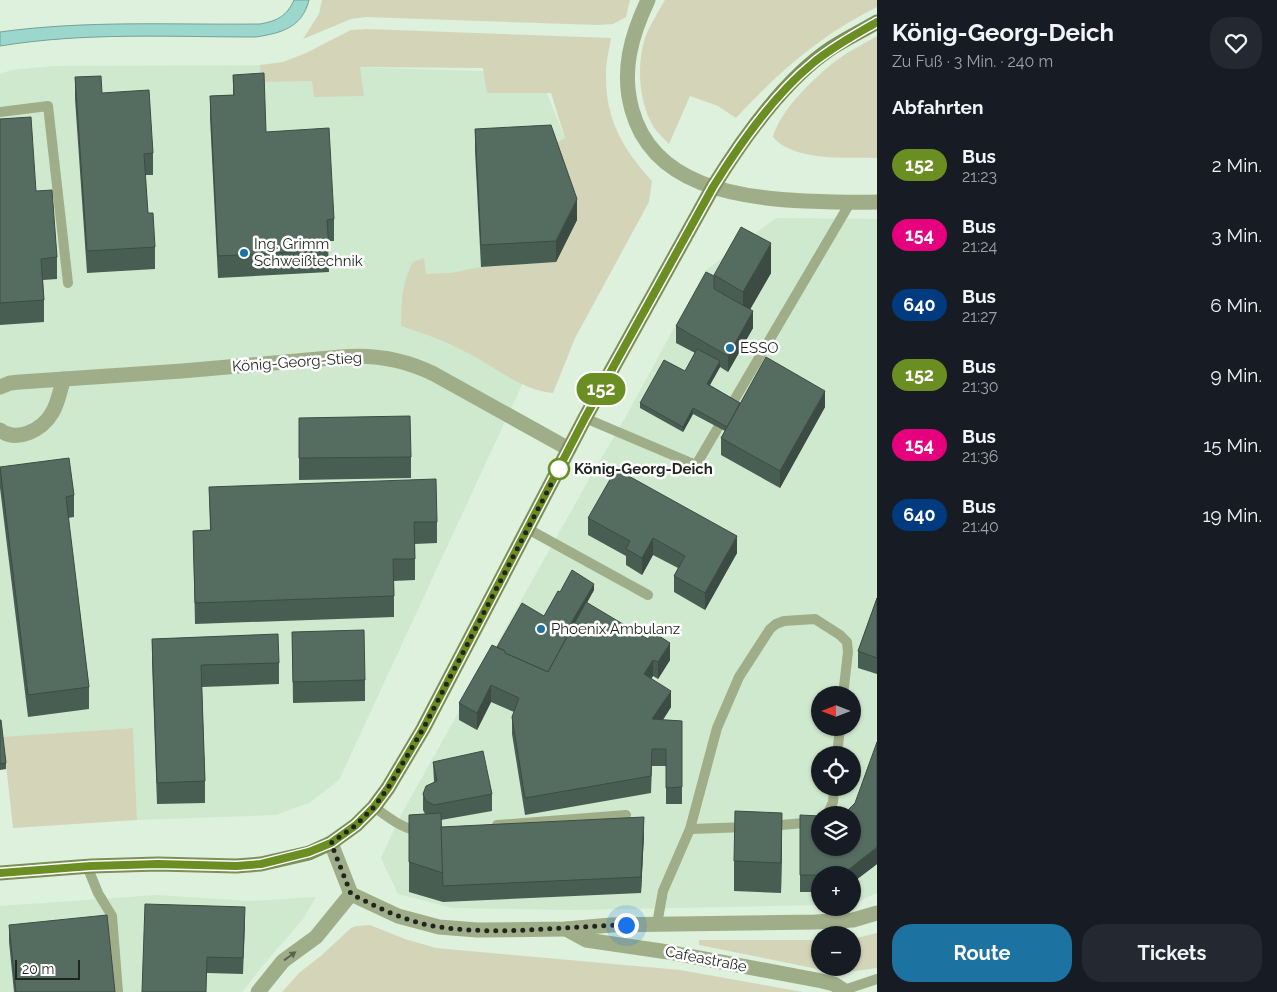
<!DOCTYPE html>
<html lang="de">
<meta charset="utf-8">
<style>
:root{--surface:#171b24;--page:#242831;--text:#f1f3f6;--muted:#9ea1a6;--accent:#1c73a2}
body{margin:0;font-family:Raleway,sans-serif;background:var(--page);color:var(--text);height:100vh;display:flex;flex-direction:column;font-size:19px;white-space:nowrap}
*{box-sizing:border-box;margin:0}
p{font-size:16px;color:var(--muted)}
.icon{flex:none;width:28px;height:28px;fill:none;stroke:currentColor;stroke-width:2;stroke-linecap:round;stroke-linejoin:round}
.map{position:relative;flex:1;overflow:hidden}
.drawer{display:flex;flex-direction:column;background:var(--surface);width:400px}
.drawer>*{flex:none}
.badge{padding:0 10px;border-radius:16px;font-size:18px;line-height:32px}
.needle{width:32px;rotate:270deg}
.fabs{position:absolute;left:811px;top:686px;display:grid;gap:10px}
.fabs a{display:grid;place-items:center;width:50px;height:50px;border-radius:50%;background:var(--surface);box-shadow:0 1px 4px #0004;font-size:25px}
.scale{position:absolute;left:15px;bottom:12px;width:65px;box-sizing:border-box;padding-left:5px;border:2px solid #1f261f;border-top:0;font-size:14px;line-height:18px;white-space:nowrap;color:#1f261f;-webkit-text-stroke:4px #fff;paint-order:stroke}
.you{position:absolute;width:25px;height:25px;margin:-12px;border:4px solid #fff;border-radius:50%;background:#1a73e8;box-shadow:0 0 0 8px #1a73e833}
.map>.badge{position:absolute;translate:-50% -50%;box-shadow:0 0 0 2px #fff}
h2{padding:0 15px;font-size:19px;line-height:45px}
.round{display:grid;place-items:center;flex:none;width:52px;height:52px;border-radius:20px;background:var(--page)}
.overview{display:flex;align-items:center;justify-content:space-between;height:85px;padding:0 15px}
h1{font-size:24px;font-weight:700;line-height:38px}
.cta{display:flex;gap:10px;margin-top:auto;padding:10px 15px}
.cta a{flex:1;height:58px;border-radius:20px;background:var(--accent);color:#fff;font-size:20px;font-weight:700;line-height:58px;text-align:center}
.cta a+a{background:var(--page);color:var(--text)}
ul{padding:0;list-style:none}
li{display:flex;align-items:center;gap:15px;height:70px;padding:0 15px}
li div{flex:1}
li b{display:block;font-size:19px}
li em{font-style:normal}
li .badge{min-width:55px;font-weight:700;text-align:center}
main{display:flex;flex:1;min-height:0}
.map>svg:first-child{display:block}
.built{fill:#cfe9ce;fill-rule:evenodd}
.green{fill:#d4d4b8}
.water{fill:#9cd7cd;stroke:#76a299}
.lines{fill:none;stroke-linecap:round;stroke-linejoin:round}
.service{stroke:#9fae88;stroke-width:10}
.minor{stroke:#9fae88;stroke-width:15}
.secondary{stroke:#7b9057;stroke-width:15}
.wall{fill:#495e53}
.shaded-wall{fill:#3c4c44}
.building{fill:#556d61;stroke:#3c4c44}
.oneway{fill:#59634e}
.line-casing{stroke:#fff;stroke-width:11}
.line{stroke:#6b8e23;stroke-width:8}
.walk{stroke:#1f261f;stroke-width:5;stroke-dasharray:0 9}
.poi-dot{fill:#1c73a2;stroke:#fff;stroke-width:2}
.stop-dot{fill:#fff;stroke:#6b8e23;stroke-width:2.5}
.labels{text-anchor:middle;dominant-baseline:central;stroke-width:5;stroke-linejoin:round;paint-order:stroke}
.poi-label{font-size:15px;fill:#1f261f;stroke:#fff;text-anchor:start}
.street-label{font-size:15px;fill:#1f261f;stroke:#fff}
.stop-label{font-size:15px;font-weight:bold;fill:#1f261f;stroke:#fff;text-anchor:start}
</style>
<main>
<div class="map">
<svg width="877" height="992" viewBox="0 0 877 992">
<rect width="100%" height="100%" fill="#ddf1dc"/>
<g class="built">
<path d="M289,65l250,8 60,152 -28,54 -232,501 -30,23 -33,12 -139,5 -4,-92 -133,10v-664l11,-4 42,-4z"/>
<path d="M776,218l101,1v674l-24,11 -1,-29h-32v30l-246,5 -121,-2 -55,-14 -17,-36 20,-43 192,-343 31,-52 81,-149zM820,695h32v33h-32zM820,755h32v33h-32zM820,815h32v33h-32z"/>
<path d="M157,895l92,6 67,-4 -13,22 -38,44 -23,29h-242v-86z"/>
</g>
<g class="green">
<path d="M322,0h308l-4,17 -13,7 -14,1 -233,-8 -15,2 -48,20 16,-25z"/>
<path d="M665,0h212v7c-55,27 -100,66 -141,111l-18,-12 -28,-10 -21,48c-5,-5 -10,-10 -14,-15 -16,-24 -19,-63 -10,-91 5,-13 13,-26 20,-38z"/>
<path d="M367,29l244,9c-2,12 -5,24 -5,35 -1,45 16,75 46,108l-3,21 -74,136 -22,55c-32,-3 -59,-27 -87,-41 -21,-11 -43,-19 -65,-26 1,-26 0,-41 12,-64l11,-4 2,16 24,-1 31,-6 75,-5 21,-42 -26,-74 14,-8 -14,-45h-64l-4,-25 -123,-1 4,29 -50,1 -2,-16 -51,1 -1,-17 23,-3 23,-9 45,-23z"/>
<path d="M877,36v122c-32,-1 -82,4 -104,-21 7,-27 42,-60 64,-77 12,-9 27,-16 40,-24z"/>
<path d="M133,728l4,92 -124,8 -10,-91z"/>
<path d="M370,925l35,14 31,9 244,22 123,22h-521l17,-19 23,-18 29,-27 6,-2z"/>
<path d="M877,933v35l-29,4 -20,-1 -129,-26v-5h121v28h32l1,-29z"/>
</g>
<path class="water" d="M294,0h15c-7,28 -28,33 -53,37 -85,0 -171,-5 -256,9v-14c86,-12 174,-7 260,-8 17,-3 27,-8 34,-24z"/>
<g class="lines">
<g class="service">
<path d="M0,112l48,-6 20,177"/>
<path d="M585,418l111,47 154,-262"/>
<path d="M528,529l120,66"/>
<path d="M837,755l3,-27"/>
<path d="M374,807c17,12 28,22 49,25"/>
<path d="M827,815l6,-13 1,-14"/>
<path d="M497,825l129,-10"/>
<path d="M769,826l47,-4 4,-2"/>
<path d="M690,829l57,-2"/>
<path d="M87,866l11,27 14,23 6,76"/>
<path d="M657,924l6,-33 27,-62 27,-101 22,-51 31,-48 6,-5 8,-3 31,-2 25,16 7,7 1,10 -5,43"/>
<path d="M844,990l33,-11"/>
</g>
<g class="minor">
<path d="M648,0c-17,36 -27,71 -16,110 21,76 106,88 173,91 24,1 48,2 72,1"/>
<path d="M0,387l10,-4 10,-1 162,-11 159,-14c33,-3 63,2 93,17l135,75"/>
<path d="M0,430c17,13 42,0 52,-17 6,-9 8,-24 12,-34"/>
<path d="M331,843l20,51 47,22 41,11 38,3 89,-1 45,-4 65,-1 139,-2 38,-2 24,-7"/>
<path d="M566,929l20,11 82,12 154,29 12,3 12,8"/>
<path d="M258,992l25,-31 33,-24 35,-43"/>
</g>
<path class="secondary" d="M0,873l91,-7 67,-2 78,2 25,-2 48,-11 22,-10 25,-18 18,-18 14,-19 35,-59 162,-311 128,-231c29,-47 71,-107 117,-138 15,-10 32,-18 47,-27"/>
</g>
<g class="wall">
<path d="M233,75l33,57 68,87v22h-6l1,31 -111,6 -8,-160v-22l23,-1z"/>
<path d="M75,77l27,16 51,60v22h-8l3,38 7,34v22l-68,4 -12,-174z"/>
<path d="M0,119l36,72 21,66v22l-14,1 1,20v22l-44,3z"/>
<path d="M475,129l102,91 -21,42 -75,5 -6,-116z"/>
<path d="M771,273l-21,36 3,19 -25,44 -8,-5 -10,18 30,18 85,4 -45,81 -59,-33v-17l4,-7 -32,-17 -10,18 -43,-24v-5l45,-32 10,-18 -19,-10v-17l38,-51z"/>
<path d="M299,418l112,39v21l-112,2z"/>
<path d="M0,467l74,28v22l-6,1 21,169v22l-61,8 -28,-229z"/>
<path d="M209,487l228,35v21l-22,1v36l-21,1v36l-199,7 -2,-93 17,-1z"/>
<path d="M588,518l149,35 -32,57 -31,-18v-16l4,-8 -25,-13 -11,20 -16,-10v-9l-38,-21z"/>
<path d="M594,590l-7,13 83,57 -12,19 -5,-3 -2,3 20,28 -8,13 19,1v83h-16v-38h-14l-1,27 -126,22 -13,-81v-17l2,-5 -23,-10 -14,28 -18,-10v-17l38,-56 47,-31 16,-24z"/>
<path d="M877,598v76l-19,-6v-17z"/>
<path d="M292,632l73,48v21l-72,2z"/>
<path d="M152,639l127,24v21l-77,3 3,94v22l-48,1 -5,-143z"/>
<path d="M0,720l6,43v6l-6,1z"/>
<path d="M433,762l59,32v17l-51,9v7l203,7 -3,59 -198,9 -34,-10v-77l16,-1 -2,-4v-16l11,-12z"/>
<path d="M800,815l77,49 -25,19v-8h-32v17h-20z"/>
<path d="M782,843l-1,50 -47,-2v-30z"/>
<path d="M245,924l-2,50 -36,-1 -65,19z"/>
<path d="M9,925l106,67h-101l-5,-50z"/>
</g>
<g class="shaded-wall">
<path d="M577,199v21l-21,42v-21z"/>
<path d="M771,243v30l-28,49v-30z"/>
<path d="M753,311v17l-25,44v-16z"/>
<path d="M720,361v6l-13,23v-6z"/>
<path d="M825,391v16l-45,81v-17z"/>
<path d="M693,408v6l-10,18v-5z"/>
<path d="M737,536v17l-32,57v-17z"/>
<path d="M653,538v17l-11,20v-17z"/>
<path d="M594,584v6l-27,46v-6z"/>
<path d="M670,643v17l-12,19v-17z"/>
<path d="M653,660v16l-9,15v-17z"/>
<path d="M491,685v17l-14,28v-17z"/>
<path d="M671,691v16l-19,29v-17z"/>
<path d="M782,813v30l-1,50v-30z"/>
<path d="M644,817v17l-3,59v-16z"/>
<path d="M877,847v17l-25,19v-8h-10z"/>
</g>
<g class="building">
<path d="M264,73l2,59 63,-4 5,91 -7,1 2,30 -111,6 -8,-160 24,-1 -1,-20z"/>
<path d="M101,76l1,17 47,-3 4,63 -9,1 4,59h5l2,34 -68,4 -12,-174z"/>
<path d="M31,117l5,74 16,-1 5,67 -16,2 3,41 -44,3v-184z"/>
<path d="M551,125l26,74 -21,42 -75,4 -6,-116z"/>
<path d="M741,227l30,16 -28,49 -29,-17z"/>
<path d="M706,272l8,4v13l39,22 -25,45 -52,-30z"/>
<path d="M697,349l23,12 -13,23 33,19 -13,24 -34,-19 -10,19 -43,-24 24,-43 21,11z"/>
<path d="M766,357l59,34 -45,80 -59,-33z"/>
<path d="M410,416l1,41 -112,1v-40z"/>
<path d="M69,458l5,37 -8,2 23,190 -61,8 -28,-228z"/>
<path d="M616,469l121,67 -32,57 -31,-17 11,-20 -32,-18 -11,20 -16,-9 4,-8 -42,-23z"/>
<path d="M436,479l1,43h-23l1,37h-22l1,37 -199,7 -2,-72 18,-1 -2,-43z"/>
<path d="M572,570l22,14 -27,46 3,1 -22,41 -43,-19v-2l-8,-4 25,-44 22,13 14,-25 2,1z"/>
<path d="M877,598v60l-19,-7z"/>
<path d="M586,602l62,37 5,-7 17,11 -12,19 -5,-2 -9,14 27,17 -19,28 30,2v66l-16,1v-39h-14l-1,27 -126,22 -13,-81 7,-19 -28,-13 -14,28 -18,-10 33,-58 13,6v2l43,19z"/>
<path d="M364,630l1,50 -72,2 -1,-50z"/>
<path d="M278,634l1,29 -78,2 4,116 -48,2 -5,-144z"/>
<path d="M0,720h1l5,43 -6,1z"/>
<path d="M877,742v105l-35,28h-42v-60l20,1v32h32v-33h-9l12,-12z"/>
<path d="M483,751l9,43 -58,11 -8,-4 -3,-7 3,-8 11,-5 -4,-19z"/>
<path d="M735,811l47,2 -1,50 -47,-2z"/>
<path d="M441,813l2,60 -34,-11v-47z"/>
<path d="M644,817l-3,60 -198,9 -2,-59z"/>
<path d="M145,904l100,3 -2,51 -36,-1 -1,35h-64z"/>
<path d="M107,915l8,77h-99l-7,-67z"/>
</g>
<defs><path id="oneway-solid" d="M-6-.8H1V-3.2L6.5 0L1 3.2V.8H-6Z" transform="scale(1.25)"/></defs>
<use class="oneway" href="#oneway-solid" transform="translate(290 956) rotate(-36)"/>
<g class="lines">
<defs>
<path id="line" d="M0,873l91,-7 67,-2 78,2 25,-2 48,-12 22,-9 25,-18 18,-18 14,-19 35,-59 162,-311 128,-231c26,-42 61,-92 99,-123 20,-17 43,-29 65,-42"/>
</defs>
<use href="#line" class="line-casing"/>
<use href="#line" class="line"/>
<path class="walk" d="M559,469l-136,260 -35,59 -14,19 -18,18 -25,18 20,51c28,14 57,29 89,33 62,9 125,-1 186,-2"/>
</g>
<g class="poi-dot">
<circle cx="244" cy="253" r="5"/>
<circle cx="730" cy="348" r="5"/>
<circle cx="541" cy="629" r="5"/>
</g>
<circle class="stop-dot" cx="559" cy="469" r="10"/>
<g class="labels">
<g class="poi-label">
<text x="254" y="244">Ing. Grimm<tspan x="254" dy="17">Schweißtechnik</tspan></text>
<text x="740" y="348">ESSO</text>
<text x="551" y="629">Phoenix Ambulanz</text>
</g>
<g class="street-label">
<text transform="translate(297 362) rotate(-4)">König-Georg-Stieg</text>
<text transform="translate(706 959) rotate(11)">Cafeastraße</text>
</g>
<g class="stop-label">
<text x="574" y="469">König-Georg-Deich</text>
</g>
</g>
</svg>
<div class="fabs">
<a><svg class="needle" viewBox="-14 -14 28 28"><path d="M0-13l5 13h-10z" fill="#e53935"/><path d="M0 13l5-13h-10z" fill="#9ea1a6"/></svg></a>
<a><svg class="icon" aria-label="locate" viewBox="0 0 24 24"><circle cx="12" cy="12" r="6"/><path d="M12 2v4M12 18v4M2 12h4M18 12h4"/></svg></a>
<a><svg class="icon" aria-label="layers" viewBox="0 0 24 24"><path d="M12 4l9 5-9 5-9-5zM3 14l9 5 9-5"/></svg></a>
<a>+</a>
<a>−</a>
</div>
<div class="scale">20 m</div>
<div class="you" style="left:626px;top:925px"></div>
<b class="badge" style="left:601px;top:389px;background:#6b8e23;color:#fff">152</b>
</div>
<section class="drawer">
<div class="overview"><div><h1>König-Georg-Deich</h1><p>Zu Fuß · 3 Min. · 240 m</p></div><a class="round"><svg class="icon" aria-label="heart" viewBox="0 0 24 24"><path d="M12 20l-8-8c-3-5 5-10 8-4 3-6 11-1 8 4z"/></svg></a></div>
<h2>Abfahrten</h2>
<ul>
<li><span class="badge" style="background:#6b8e23;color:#fff">152</span><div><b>Bus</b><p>21:23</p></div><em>2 Min.</em></li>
<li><span class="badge" style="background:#e6007e;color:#fff">154</span><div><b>Bus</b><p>21:24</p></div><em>3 Min.</em></li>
<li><span class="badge" style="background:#003b80;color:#fff">640</span><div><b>Bus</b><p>21:27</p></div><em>6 Min.</em></li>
<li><span class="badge" style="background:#6b8e23;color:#fff">152</span><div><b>Bus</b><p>21:30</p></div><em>9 Min.</em></li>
<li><span class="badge" style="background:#e6007e;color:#fff">154</span><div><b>Bus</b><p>21:36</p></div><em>15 Min.</em></li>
<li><span class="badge" style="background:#003b80;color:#fff">640</span><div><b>Bus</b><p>21:40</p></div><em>19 Min.</em></li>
</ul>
<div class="cta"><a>Route</a><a>Tickets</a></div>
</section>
</main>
